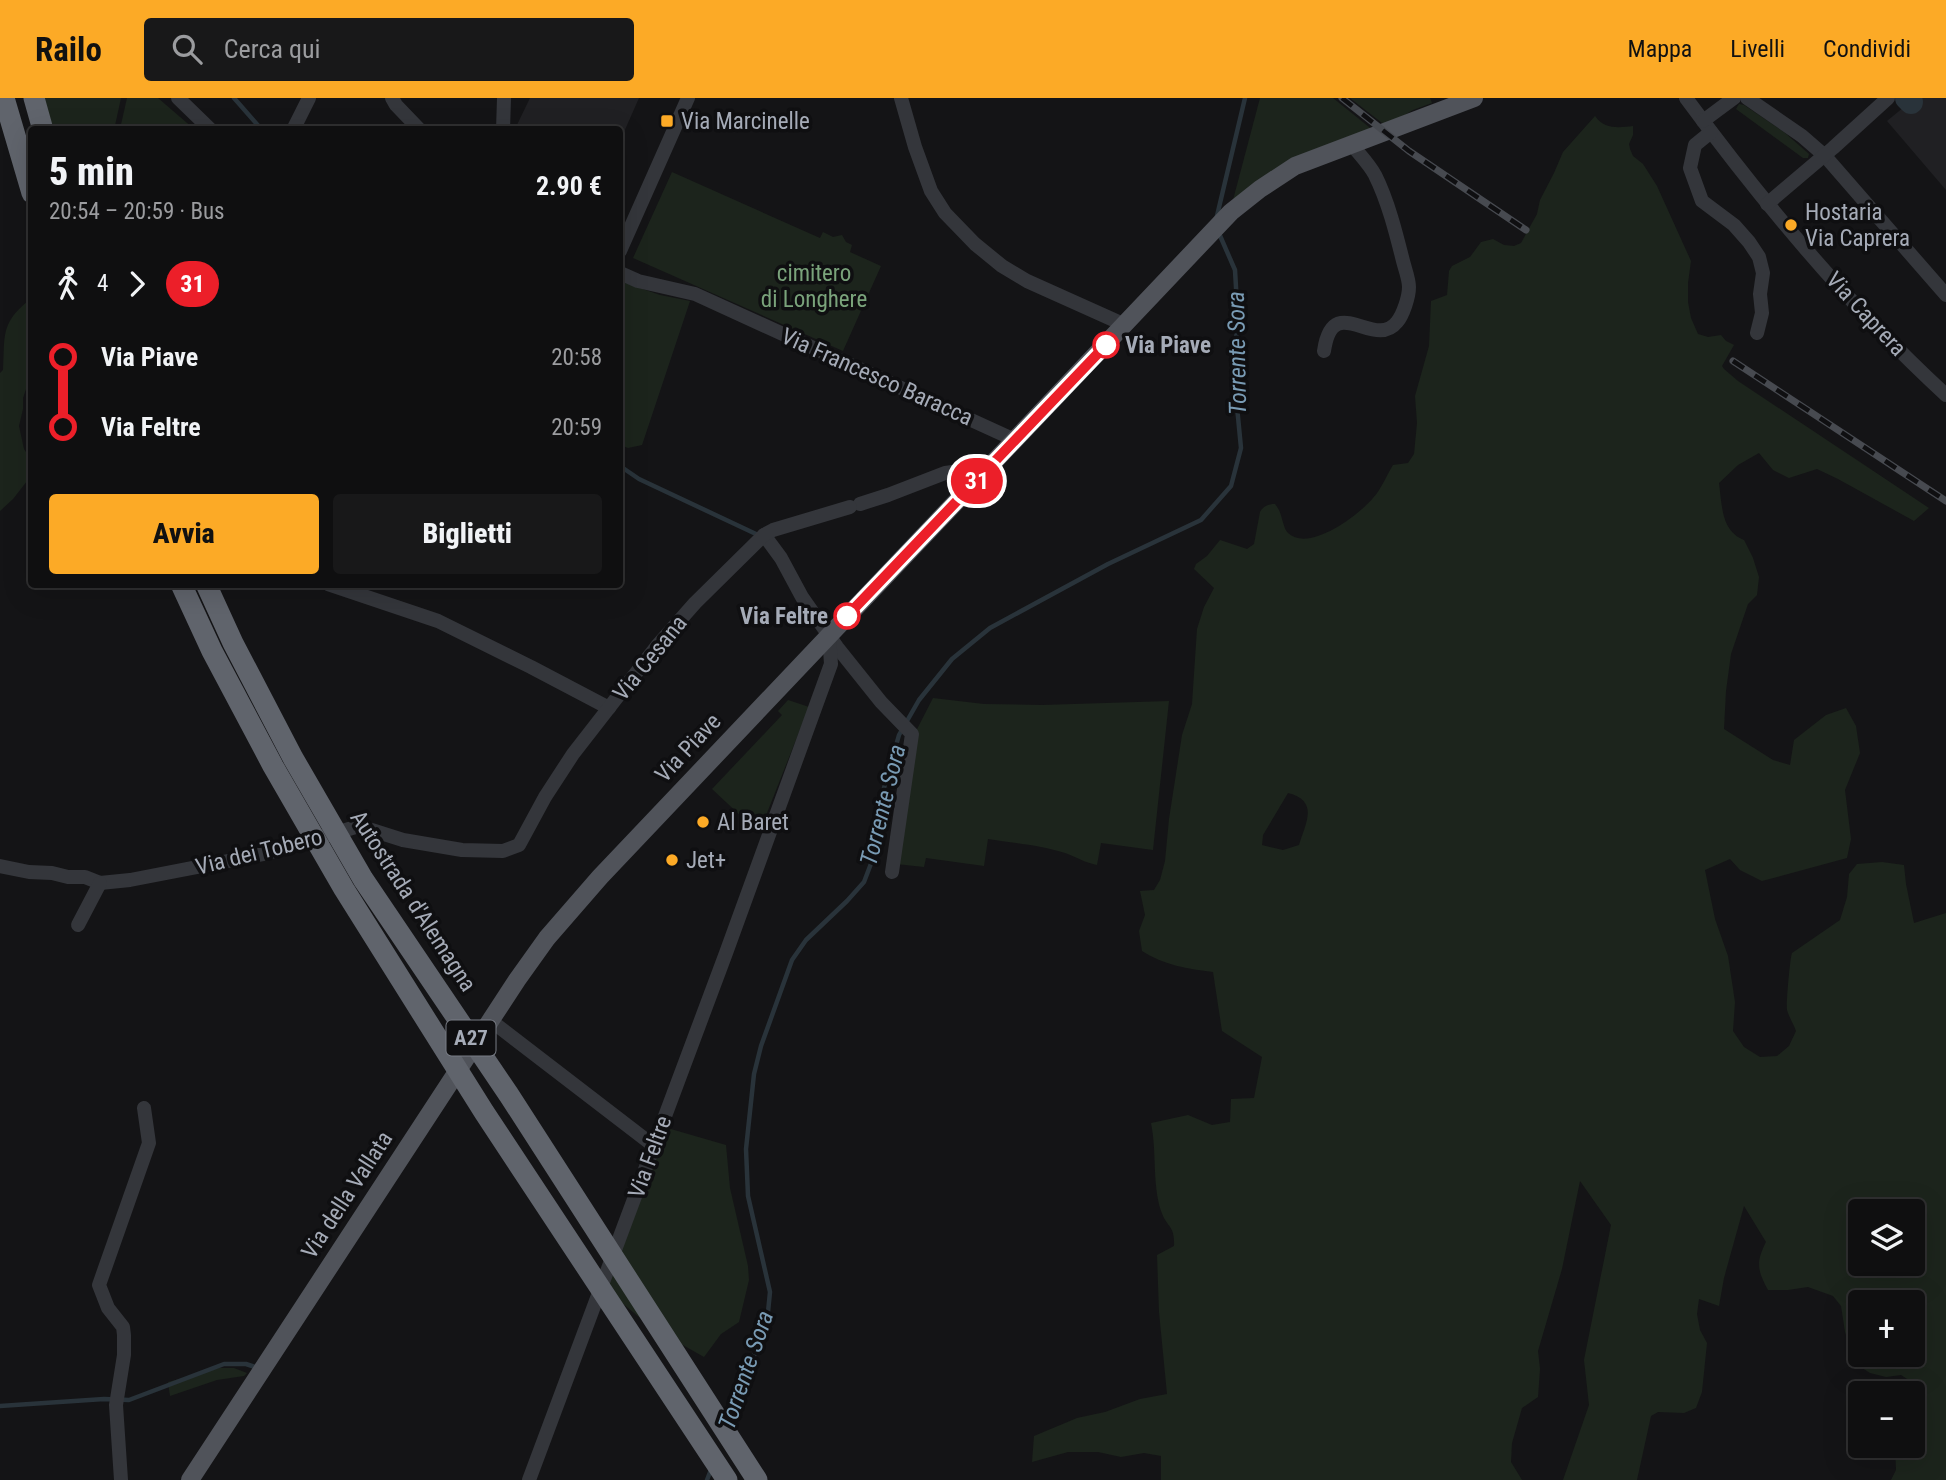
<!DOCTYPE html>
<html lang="it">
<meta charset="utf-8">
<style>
:root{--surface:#0f0f10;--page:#181819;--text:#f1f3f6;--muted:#9b9c9f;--line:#2f2f30;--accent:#fcaa26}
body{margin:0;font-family:"Roboto Condensed",sans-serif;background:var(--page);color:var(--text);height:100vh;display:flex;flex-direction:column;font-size:26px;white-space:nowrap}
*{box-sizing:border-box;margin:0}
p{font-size:23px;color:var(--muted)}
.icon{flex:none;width:38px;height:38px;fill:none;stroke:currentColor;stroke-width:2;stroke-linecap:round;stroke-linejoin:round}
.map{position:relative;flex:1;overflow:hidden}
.side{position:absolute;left:28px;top:28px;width:595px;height:462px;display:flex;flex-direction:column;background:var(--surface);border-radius:7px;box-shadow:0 7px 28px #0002,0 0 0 2px var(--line)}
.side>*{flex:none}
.badge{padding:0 14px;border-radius:23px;font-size:24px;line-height:46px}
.controls{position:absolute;left:1848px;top:1101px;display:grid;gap:14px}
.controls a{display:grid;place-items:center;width:77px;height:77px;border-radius:7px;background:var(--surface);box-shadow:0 7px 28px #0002,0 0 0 2px var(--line);font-size:35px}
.map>.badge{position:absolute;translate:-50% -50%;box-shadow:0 0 0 4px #fff}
.legs{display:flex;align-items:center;gap:10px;height:77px;padding:0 21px;font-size:23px}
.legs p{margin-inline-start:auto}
.summary{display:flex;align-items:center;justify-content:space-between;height:119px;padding:0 21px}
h1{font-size:38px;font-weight:800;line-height:52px}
.button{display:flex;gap:14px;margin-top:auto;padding:14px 21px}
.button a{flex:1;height:80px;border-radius:7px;background:var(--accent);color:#111;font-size:28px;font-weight:800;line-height:80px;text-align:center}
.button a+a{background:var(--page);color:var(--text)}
ul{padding:0 21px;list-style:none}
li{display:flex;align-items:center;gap:24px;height:70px;font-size:26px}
li i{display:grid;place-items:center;width:10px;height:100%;margin:0 9px;background:currentColor}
li i::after{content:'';width:18px;height:18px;margin:-9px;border:5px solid;border-radius:50%;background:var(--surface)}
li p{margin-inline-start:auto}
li:first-child i{background:linear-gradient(#0000 50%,currentColor 0)}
li:last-child i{background:linear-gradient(currentColor 50%,#0000 0)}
header{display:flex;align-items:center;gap:42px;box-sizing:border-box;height:98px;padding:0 35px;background:var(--accent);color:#111}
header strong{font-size:33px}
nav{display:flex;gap:38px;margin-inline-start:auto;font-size:24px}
.search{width:490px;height:63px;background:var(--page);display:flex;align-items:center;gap:18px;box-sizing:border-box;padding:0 24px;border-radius:7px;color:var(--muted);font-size:26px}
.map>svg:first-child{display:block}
.built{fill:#202023}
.green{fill:#1c241c;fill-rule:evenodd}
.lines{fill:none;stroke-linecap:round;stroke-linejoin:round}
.stream{stroke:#29333a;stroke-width:4.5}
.river{stroke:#29333a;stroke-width:24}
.minor{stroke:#34363b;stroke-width:14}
.major{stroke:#50535a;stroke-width:18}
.highway{stroke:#60646c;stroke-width:21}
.rail-casing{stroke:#474a50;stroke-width:7}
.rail{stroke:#0f0f11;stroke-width:4.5;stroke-dasharray:13;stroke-linecap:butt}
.highway-bridge{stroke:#60646c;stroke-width:21}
.line-1-casing{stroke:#fff;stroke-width:16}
.line-1{stroke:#ec1f29;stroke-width:10}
.poi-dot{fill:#fcaa26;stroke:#0f0f11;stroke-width:2.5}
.stop-1-dot{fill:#fff;stroke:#ec1f29;stroke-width:3.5}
.labels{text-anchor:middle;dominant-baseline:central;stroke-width:7;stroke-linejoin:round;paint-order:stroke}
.shield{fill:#0f0f11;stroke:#787c85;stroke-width:2}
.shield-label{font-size:21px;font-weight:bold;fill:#a5abb7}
.poi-label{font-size:23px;fill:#a5abb7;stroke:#0f0f11;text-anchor:start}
.park-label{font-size:23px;fill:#7aa37b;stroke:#0f0f11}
.street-label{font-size:23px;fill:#a5abb7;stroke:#0f0f11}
.stop-label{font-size:23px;font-weight:bold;fill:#a5abb7;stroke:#0f0f11;text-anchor:start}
.water-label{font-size:24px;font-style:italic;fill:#799bb4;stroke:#0f0f11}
</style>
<header>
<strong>Railo</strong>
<div class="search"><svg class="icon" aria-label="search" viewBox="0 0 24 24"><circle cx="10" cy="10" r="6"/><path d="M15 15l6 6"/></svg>Cerca qui</div>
<nav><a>Mappa</a><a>Livelli</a><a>Condividi</a></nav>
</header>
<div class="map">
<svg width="1946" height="1382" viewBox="0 0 1946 1382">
<rect width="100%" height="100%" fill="#141416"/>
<g class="built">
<path d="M530,0h109l-19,43v-11l-105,-1z"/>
<path d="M1915,0h31v92l-59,-69z"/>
</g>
<g class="green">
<path d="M38,0h83l-7,32 -67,-1z"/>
<path d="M127,0h31l36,31h-74z"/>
<path d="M1260,0h73l41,33 -141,69z"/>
<path d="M1350,0h80l2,5 -19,7 -27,16z"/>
<path d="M1739,6l5,1 40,27 25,22 -1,4h-5l-67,-49z"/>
<path d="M1595,18c9,13 23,12 38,10v9l-4,9 1,5 3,7 10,8 14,22 34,75 -3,22v19l3,16 7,16 10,3 13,-2 5,6 8,4 -12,21 2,3 14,12 191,127 -15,13 -76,-42 -21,-10 -28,9 -16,-8 -14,-17 -21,12 -19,18c3,22 2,48 25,57l9,18 6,19 -2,18 -9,9 -17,50 -5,37 -2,38 49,31 17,5 4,-25 32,-25 20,-7 10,18 4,27 -15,37 6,49 -4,19 -85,23 -22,-11 -10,-11 -25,11 10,49 13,37 7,46 -2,29 11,16 16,10 17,-1 12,-10 7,-15c-2,-6 -7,-14 -9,-21 -1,-6 3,-52 5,-57l48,-33 7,-23 2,-23 8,-10 25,-2 22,3 2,19 8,39 32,-10v567h-55l5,-10 -1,-24h18v-28l10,-3 1,-25 -23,-15 -15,2 -16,-4 -14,-9 -11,-32 -4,-26 -8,-10 -25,-9 -20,3h-20c-11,-20 -12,-28 -2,-48l-22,-36 -20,72 -5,28 -20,-7 -2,15 3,16 7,13 -5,49 -6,16 -12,5 -26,-1 -7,4 -14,64h-74l26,-75 -5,-45 27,-135 -31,-44 -18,88 -24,82 2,18 -2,28 -16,11 -10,35 -1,19 11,18h-361v-24l-17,-3 -23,4 -23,-5h-30l-36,10 2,-26 43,-18 28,-6 35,-13 27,-5 -8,-82 -2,-57 17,-9c1,-21 -7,-18 -13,-35 -9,-28 -4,-59 -10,-88l37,-8 24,10 18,-3 1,-23 23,-1 8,-41 -40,-26 -9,-59c-24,-3 -50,-7 -71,-21l-3,-20 6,-16 -5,-24 14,-1 6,-10 5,-19 4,-42 13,-84 10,-31 5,-75 7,-22 10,-19 -20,-19 2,-5 11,-8 13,-16 27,9 7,-5 6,-32c3,-6 8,-8 15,-8 8,9 7,23 13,29 21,20 71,-18 85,-35 9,-10 13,-22 20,-33l15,-2 6,-9 3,-31 -2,-27 14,-50 2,-45 16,-6 2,-24 3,-5 18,-9 11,-15 12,-3 11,6 10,1 7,-3 16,-29 3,-14 14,-27 9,-21zM1288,695c32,8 17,31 11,52l-16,5 -21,-5 1,-10zM1860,1113h53v53h-53zM1860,1204h53v52h-53z"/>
<path d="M672,74l148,66 3,-6 10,5 9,-2 4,7 6,3 -2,7 31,14 -38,85 -210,-93z"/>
<path d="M620,183l40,14 30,6 -48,144 -14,3 -8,-3z"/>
<path d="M28,203l4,9 -1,70 -3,3 -5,15v11l-4,17 5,23 7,11v16l-18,23 -13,12v-138l3,-3c2,-33 -3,-46 25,-69z"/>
<path d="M933,600l51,6 58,1 127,-4 -16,149 -52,-7 -4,22c-11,-2 -21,-8 -32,-12 -24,-8 -51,-10 -77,-14l-4,27 -58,-8 -2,9 -28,-3 19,-131z"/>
<path d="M788,602l21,7 -50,126 -47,-44 70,-74 -4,-4z"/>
<path d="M664,1029l62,18 4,43 18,78 1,14 -10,42 -18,12 -17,23 -53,-30 -47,-39z"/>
<path d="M219,1270h15l13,5 -3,3 -27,4 -47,16 -2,-14z"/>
</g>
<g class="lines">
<g class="stream">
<path d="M234,0l28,32"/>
<path d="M1216,122l29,-122"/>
<path d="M620,368l19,13 117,55"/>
<path d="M0,1308l104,-7 25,1 95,-36h22l9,3"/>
<path d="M728,1325l39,-101 3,-30 -22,-96 -2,-47 8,-75 7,-28 31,-86 14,-20 41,-39 17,-19 8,-21 8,-59 19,-67 20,-35 33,-41 38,-31 118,-64 93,-44 30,-34 10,-38 -8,-83 5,-43 -3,-52 -17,-39"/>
<path d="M707,1382l5,-13"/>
</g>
<path class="river" d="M1907,0l4,4"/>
<g class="minor">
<path d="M178,0l33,32"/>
<path d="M392,0l4,7 24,25"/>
<path d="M901,0l14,49 16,44 14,22 30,31 27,22 25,15 98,44"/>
<path d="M1686,0c78,106 163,208 260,297"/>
<path d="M1747,0l55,38 23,20 121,139"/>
<path d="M1703,23l31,-23"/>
<path d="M293,32l16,-32"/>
<path d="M503,32l1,-32"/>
<path d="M1711,34l-16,13 -5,23 12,33 32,24 15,17 10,15 4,16 -3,21 2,19 -5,20"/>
<path d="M1767,106l66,-56 55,-50"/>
<path d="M620,153l68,-153"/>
<path d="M620,175l18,8 57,13 320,146"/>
<path d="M1324,253c9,-61 50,0 73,-29 6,-7 12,-25 12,-35 0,-8 -4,-18 -6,-26 -7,-28 -15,-60 -28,-86 -6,-11 -15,-20 -23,-30"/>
<path d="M860,406l28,-9 57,-22 45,-6"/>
<path d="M764,437l17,23 21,39 35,50 44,55 31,32 -20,138"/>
<path d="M328,486l110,37 93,46 78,41"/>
<path d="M0,768l29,6 23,1 16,4h17l15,6 30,-3 134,-26 95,-28 44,14 59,10 41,1 16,-6 26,-48 28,-43 84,-108 38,-43 69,-68 9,-5 77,-23"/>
<path d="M78,827l22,-42"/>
<path d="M490,922l164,126"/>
<path d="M121,1382l-5,-75 8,-50v-20l-1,-8 -15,-19 -9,-23 50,-142 -5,-35"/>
<path d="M529,1382l197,-527 105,-289 -2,-29"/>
</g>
<path class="major" d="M190,1382l327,-500 30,-42 53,-61 631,-665 29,-23 35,-23 179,-68"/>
<g class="highway">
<path d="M4,0l28,95"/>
<path d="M34,0l9,32"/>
</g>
<defs>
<g id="rail">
<path d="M1342,0l67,53 117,79"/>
<path d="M1733,263l213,140"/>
</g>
</defs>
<use href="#rail" class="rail-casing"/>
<use href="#rail" class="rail"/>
<g class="highway-bridge">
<path d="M181,486l31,67 61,115 71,123 140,223 243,368"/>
<path d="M206,486l27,59 60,115 70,121 146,216 248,385"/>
</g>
</g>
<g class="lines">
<defs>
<path id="line-1" d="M847,518l259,-271"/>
</defs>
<use href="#line-1" class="line-1-casing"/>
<use href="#line-1" class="line-1"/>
</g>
<g class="poi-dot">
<rect x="660" y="16" width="14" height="14" rx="3.5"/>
<circle cx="1791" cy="127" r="7"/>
<circle cx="703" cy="724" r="7"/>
<circle cx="672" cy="762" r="7"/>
</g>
<g class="stop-1-dot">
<circle cx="1106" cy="247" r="12"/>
<circle cx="847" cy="518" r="12"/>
</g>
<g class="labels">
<rect class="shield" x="446.5" y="922.5" width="49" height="35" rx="5"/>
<g class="shield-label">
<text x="471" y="940">A27</text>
</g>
<g class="poi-label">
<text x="681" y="23">Via Marcinelle</text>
<text x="1805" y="114">Hostaria<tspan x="1805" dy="26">Via Caprera</tspan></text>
<text x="717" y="724">Al Baret</text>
<text x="686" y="762">Jet+</text>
</g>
<g class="park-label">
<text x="814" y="175">cimitero<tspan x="814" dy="26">di Longhere</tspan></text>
</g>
<g class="street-label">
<text transform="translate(1866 216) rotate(47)">Via Caprera</text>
<text transform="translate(877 279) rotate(24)">Via Francesco Baracca</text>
<text transform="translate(650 560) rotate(-51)">Via Cesana</text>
<text transform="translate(688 650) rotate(-47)">Via Piave</text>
<text transform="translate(259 754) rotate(-14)">Via dei Tobero</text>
<text transform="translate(413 803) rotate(57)">Autostrada d'Alemagna</text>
<text transform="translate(650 1059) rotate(-70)">Via Feltre</text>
<text transform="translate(347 1097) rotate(-57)">Via della Vallata</text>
</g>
<g class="stop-label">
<text x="1125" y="247">Via Piave</text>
<text x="828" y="518" text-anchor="end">Via Feltre</text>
</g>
<g class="water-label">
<text transform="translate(1237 255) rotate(-91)">Torrente Sora</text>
<text transform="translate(883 707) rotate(-76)">Torrente Sora</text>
<text transform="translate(746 1272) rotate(-71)">Torrente Sora</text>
</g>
</g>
</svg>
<div class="controls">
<a><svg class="icon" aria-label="layers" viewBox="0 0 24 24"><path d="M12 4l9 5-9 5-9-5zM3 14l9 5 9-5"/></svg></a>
<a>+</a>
<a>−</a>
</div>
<b class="badge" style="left:977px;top:383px;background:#ec1f29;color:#fff">31</b>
<section class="side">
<div class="summary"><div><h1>5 min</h1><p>20:54 – 20:59 · Bus</p></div><b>2.90 €</b></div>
<div class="legs"><svg class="icon" aria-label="walk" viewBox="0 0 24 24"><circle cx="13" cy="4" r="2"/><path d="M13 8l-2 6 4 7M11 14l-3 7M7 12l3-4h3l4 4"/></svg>4<svg class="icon" aria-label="forward" viewBox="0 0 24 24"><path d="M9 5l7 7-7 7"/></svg><b class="badge" style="background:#ec1f29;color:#fff">31</b></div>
<ul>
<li><i style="color:#ec1f29"></i><b>Via Piave</b><p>20:58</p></li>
<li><i style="color:#ec1f29"></i><b>Via Feltre</b><p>20:59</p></li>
</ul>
<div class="button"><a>Avvia</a><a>Biglietti</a></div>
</section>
</div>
